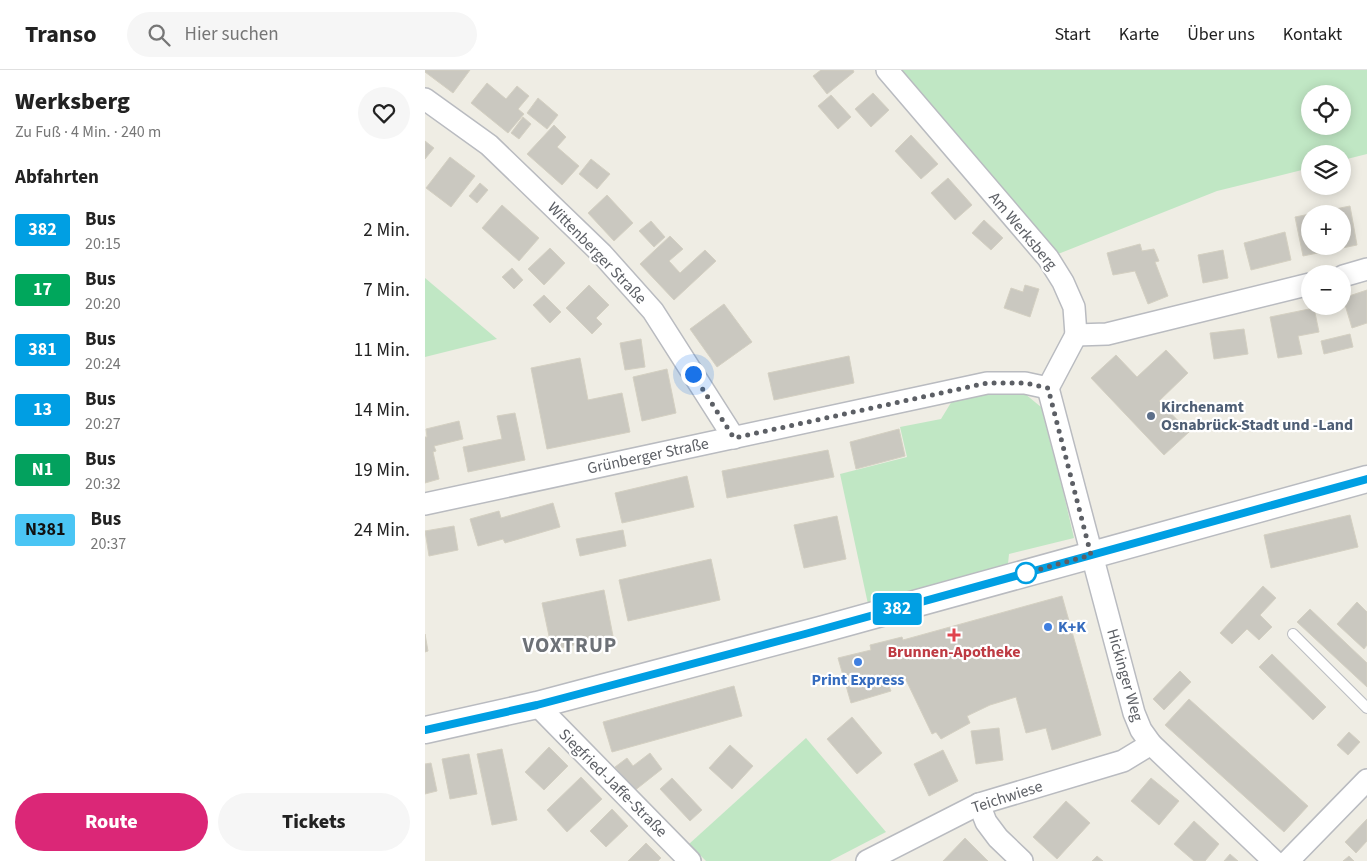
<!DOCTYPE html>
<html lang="de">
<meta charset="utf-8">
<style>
:root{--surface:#fff;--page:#f6f6f6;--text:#222;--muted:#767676;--line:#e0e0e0;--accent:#db2777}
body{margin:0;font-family:"Source Sans 3",sans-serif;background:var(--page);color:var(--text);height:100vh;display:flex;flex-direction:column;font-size:19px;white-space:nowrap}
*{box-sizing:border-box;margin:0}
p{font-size:16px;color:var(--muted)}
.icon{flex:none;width:28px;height:28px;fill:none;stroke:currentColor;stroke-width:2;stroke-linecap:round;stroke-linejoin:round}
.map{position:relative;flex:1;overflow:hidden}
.sheet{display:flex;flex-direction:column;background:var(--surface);width:425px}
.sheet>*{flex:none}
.badge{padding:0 10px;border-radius:4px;font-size:18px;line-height:32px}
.buttons{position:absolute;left:876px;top:15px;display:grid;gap:10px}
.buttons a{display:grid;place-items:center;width:50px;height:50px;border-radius:50%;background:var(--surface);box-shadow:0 2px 12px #0003;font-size:25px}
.you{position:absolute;width:25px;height:25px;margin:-12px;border:4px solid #fff;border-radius:50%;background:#1a73e8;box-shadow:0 0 0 8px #1a73e833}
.map>.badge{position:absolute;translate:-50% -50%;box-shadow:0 0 0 2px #fff}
h2{padding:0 15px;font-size:19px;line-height:45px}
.round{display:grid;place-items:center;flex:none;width:52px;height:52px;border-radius:26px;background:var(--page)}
.overview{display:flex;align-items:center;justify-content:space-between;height:85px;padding:0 15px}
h1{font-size:24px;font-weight:800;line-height:38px}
.action{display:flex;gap:10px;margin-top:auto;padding:10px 15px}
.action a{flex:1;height:58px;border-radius:30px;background:var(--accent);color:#fff;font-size:20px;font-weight:800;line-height:58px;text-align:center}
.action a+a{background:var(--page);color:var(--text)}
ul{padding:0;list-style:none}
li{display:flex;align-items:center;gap:15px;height:60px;padding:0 15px}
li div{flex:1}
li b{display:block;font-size:19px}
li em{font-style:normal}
li .badge{min-width:55px;font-weight:700;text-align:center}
header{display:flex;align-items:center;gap:30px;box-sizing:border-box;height:70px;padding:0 25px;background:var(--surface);border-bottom:1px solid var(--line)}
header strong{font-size:24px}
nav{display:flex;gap:28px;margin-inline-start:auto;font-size:18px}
.search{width:350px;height:45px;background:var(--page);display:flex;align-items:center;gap:12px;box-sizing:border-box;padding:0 18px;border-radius:28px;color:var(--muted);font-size:19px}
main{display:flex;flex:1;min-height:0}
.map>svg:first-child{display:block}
.green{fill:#c0e7c4;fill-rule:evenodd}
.building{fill:#cac8c0;stroke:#d4d0c2}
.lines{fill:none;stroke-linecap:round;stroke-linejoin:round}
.service-casing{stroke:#b9bbc0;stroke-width:12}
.minor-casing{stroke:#b9bbc0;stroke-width:24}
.tertiary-casing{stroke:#b9bbc0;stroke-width:29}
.service{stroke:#fff;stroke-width:10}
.minor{stroke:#fff;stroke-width:21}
.tertiary{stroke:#fff;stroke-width:26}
.line-casing{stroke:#fff;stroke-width:11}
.line{stroke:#009fe3;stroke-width:8}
.walk{stroke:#5c5f65;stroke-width:5;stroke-dasharray:0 9}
.service-dot{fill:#5c6f8a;stroke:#fff;stroke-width:2}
.stop-dot{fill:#fff;stroke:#009fe3;stroke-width:2.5}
.shop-dot{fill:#3f7fe0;stroke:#fff;stroke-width:2}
.health-dot{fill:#e0444e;stroke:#fff;stroke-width:2}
.labels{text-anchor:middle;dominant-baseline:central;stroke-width:4.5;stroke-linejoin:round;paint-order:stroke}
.street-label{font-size:16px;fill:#5c5f65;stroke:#fff}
.service-label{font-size:16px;font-weight:bold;fill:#4e5e75;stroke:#fff;text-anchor:start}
.shop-label{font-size:16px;font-weight:bold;fill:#366cbe;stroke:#fff;text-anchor:start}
.health-label{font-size:16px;font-weight:bold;fill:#be3a42;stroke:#fff}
.district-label{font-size:21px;font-weight:bold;letter-spacing:1px;fill:#6d7177;stroke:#fff}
</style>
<header>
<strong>Transo</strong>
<div class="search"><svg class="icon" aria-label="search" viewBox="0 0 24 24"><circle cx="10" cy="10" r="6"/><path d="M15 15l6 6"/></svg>Hier suchen</div>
<nav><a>Start</a><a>Karte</a><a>Über uns</a><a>Kontakt</a></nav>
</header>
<main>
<section class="sheet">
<div class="overview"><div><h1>Werksberg</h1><p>Zu Fuß · 4 Min. · 240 m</p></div><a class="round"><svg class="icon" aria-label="heart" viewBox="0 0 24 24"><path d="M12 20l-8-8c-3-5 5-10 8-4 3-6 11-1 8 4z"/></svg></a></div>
<h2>Abfahrten</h2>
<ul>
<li><span class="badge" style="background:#009fe3;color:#fff">382</span><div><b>Bus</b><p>20:15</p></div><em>2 Min.</em></li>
<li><span class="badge" style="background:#00a75c;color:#fff">17</span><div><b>Bus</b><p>20:20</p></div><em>7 Min.</em></li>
<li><span class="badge" style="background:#009fe3;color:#fff">381</span><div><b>Bus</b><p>20:24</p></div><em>11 Min.</em></li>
<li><span class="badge" style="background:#009ee3;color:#fff">13</span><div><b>Bus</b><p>20:27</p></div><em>14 Min.</em></li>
<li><span class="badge" style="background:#03a15e;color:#fff">N1</span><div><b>Bus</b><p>20:32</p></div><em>19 Min.</em></li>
<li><span class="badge" style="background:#4ac5f4;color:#111">N381</span><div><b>Bus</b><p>20:37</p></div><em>24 Min.</em></li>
</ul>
<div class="action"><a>Route</a><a>Tickets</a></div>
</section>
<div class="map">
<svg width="942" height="791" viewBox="0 0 942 791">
<rect width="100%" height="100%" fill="#efede4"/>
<g class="green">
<path d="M466,0h476v84l-24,6v-6h-33v14l-93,23 -169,67zM885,24h33v32h-33z"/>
<path d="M0,208l72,61 -72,18z"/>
<path d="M573,322l26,1 17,14 22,84 11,47 -65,16 -1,10 -140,40 -28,-130 67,-17 -7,-30 41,-8 11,-18z"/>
<path d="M381,668l80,94 -56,29h-124l-17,-17z"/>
</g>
<g class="building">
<path d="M0,0h45l-17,23 -28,-21z"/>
<path d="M396,0h32l1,2 -27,22 -14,-18z"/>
<path d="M62,13l19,16 11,-13 12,10 -11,13 6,5 -16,19 -37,-30z"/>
<path d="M448,23l16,17 -18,17 -16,-18z"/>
<path d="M406,25l20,22 -13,12 -20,-23z"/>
<path d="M113,28l20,17 -11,14 -20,-16z"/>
<path d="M98,47l8,7 -12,15 -8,-6z"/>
<path d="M129,55l12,12 -9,10 22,19 -17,19 -35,-31z"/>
<path d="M486,65l27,29 -17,15 -26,-28z"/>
<path d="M0,71l9,7 -9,11z"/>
<path d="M25,87l25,19 -24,31 -25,-19z"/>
<path d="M166,89l19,15 -13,15 -18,-15z"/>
<path d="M523,108l24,27 -17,15 -24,-27z"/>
<path d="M55,113l8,7 -11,13 -8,-7z"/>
<path d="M182,125l26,28 -19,18 -26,-28z"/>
<path d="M77,135l37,33 -20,23 -37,-33z"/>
<path d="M925,136l7,39 -54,11 -8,-39 15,-3v32h33v-32h-32z"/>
<path d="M559,150l19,18 -12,12 -19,-17z"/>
<path d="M226,151l14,16 -11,10 -15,-16z"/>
<path d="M860,162l6,28 -40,10 -7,-27z"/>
<path d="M245,166l13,13 -14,12 11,12 25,-23 11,11 -42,39 -34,-36z"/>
<path d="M715,174l2,7 12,-2 5,12 -4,1 13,34 -20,8 -13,-33 -22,4 -6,-22z"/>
<path d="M125,178l15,15 -21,22 -16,-16z"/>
<path d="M798,180l5,28 -25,5 -5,-28z"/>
<path d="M87,198l11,12 -9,9 -12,-12z"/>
<path d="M164,215l20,20 -13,13 6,6 -10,10 -26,-26z"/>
<path d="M600,215l14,4 -9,28 -26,-9 7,-20 12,4z"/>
<path d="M942,220v33l-15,5 -9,-30z"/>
<path d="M119,225l17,17 -11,11 -17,-18z"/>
<path d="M299,234l28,38 -35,25 -27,-38z"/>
<path d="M889,238l5,24 -21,4 4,18 -24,4 -8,-41z"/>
<path d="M819,259l4,25 -34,5 -4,-26z"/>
<path d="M925,264l3,13 -29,7 -3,-13z"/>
<path d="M216,269l4,28 -20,3 -5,-27z"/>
<path d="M741,280l22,23 -29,28 30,31 -25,23 -73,-77 25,-23 21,22z"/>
<path d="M424,286l5,27 -80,17 -6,-27z"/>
<path d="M155,288l8,42 34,-7 8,39 -83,17 -16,-81z"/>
<path d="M242,299l9,44 -34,8 -9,-44z"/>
<path d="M90,343l10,47 -57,12 -5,-25 39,-8 -5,-23z"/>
<path d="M34,351l4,18 -29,7 2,5 -3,1 6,27 -14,4v-46h2l-1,-8z"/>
<path d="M474,359l6,27 -49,13 -6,-27z"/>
<path d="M403,380l6,27 -107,21 -5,-27z"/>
<path d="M262,406l7,31 -72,16 -7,-30z"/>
<path d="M128,433l7,24 -55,16 -2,-4 -25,7 -8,-27 29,-8 2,7z"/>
<path d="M925,445l8,32 -87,21 -7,-33z"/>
<path d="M412,446l9,43 -42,9 -10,-43z"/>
<path d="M29,456l4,24 -29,6 -4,-25z"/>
<path d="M198,460l3,16 -46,10 -4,-17z"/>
<path d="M286,489l9,41 -92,21 -9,-41z"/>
<path d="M838,516l13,12 -16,17 12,12 -13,13 -12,-11 -15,15 -12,-11z"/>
<path d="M179,520l9,46 -61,14 -10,-47z"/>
<path d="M637,526l39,139 -49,15 -6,-22 -20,5 -10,-36 -26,8 -23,11 3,7 -29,16 -5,-7 -4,2 -26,-54 -18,4 3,7 -40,12 -13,-45 33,-8 -1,-5 32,-8 1,3z"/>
<path d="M932,532l10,10v33l-3,4 -27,-25z"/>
<path d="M885,539l57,54v24l-70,-65z"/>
<path d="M0,564l3,17 -3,1z"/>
<path d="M847,584l54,53 -13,13 -54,-53z"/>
<path d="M755,601l11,11 -27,28 -11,-11z"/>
<path d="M309,616l8,30 -130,36 -9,-30z"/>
<path d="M764,629l119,107 -24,26 -119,-107z"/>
<path d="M427,647l30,36 -25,21 -30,-35z"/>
<path d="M574,658l4,32 -27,4 -5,-33z"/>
<path d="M924,662l11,10 -12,13 -11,-10z"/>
<path d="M305,675l23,21 -21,23 -23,-21z"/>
<path d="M124,677l19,19 -24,24 -19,-18z"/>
<path d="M77,679l15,71 -25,5 -15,-71z"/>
<path d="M518,680l15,31 -29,15 -15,-32z"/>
<path d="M225,683l12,16 -28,22 -19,-24 12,-9 6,8z"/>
<path d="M44,684l8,40 -27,5 -8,-40z"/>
<path d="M6,693l6,28 -12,3v-30z"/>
<path d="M156,707l21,22 -35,33 -20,-22z"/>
<path d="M247,708l30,32 -12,11 -30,-32z"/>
<path d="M726,708l28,23 -20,24 -28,-24z"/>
<path d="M641,731l24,22 -33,36 -24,-22z"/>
<path d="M187,739l16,17 -22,21 -16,-16z"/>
<path d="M942,749v22l-11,12 -11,-11z"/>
<path d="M769,751l25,23 -14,17h-11l-20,-17z"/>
<path d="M540,768l23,23h-45z"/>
<path d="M221,773l15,15 -3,3h-30z"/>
<path d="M805,784l8,7h-14z"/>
<path d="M672,786l6,5h-11z"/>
<path d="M924,786l5,5h-11z"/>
</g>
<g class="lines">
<defs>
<path id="service" d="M868,564l74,74"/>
<g id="minor">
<path d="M462,0l161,188 15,24 11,25 2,28"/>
<path d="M0,29l64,46 113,109 51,57 81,127"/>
<path d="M918,206l24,-7"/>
<path d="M651,265l31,-1 203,-50"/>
<path d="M623,318l44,167 42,158 7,17 10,14 123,117"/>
<path d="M0,434l562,-121h38l23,5 28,-53"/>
<path d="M112,635l153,156"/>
<path d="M554,734l7,18 12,16 24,23"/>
<path d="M442,791l112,-57 144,-43 28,-17"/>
<path d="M863,791l79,-81"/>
</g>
<path id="tertiary" d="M0,660l112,-25 283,-75 547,-151"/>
</defs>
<use href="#service" class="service-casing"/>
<use href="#minor" class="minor-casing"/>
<use href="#tertiary" class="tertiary-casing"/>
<use href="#service" class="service"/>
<use href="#minor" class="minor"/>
<use href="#tertiary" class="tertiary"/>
</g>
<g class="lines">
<defs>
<path id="line" d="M0,660l112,-25 268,-71 562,-155"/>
</defs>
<use href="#line" class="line-casing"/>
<use href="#line" class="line"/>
<path class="walk" d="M268,304l41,64 253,-55h38l23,5 43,167 -65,18"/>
</g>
<circle class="service-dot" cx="726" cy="346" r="5"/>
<circle class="stop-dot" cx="601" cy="503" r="10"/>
<g class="shop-dot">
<circle cx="623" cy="557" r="5"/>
<circle cx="433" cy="592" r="5"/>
</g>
<path class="health-dot" d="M526.5 557.5h5v5h5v5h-5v5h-5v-5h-5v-5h5z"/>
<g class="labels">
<g class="street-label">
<text transform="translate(598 161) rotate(50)">Am Werksberg</text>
<text transform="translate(172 183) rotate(46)">Wittenberger Straße</text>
<text transform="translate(223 386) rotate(-12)">Grünberger Straße</text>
<text transform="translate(700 605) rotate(74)">Hickinger Weg</text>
<text transform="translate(188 713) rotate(45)">Siegfried-Jaffe-Straße</text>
<text transform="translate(582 727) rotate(-18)">Teichwiese</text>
</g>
<g class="service-label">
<text x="736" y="337">Kirchenamt<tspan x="736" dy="18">Osnabrück-Stadt und -Land</tspan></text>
</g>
<g class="shop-label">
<text x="633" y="557">K+K</text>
<text x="433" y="610" text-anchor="middle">Print Express</text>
</g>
<g class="health-label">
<text x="529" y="582">Brunnen-Apotheke</text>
</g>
<g class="district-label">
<text x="145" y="575">VOXTRUP</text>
</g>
</g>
</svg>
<div class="buttons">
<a><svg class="icon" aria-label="locate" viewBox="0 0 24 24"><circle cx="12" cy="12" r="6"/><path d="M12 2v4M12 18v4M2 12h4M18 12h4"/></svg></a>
<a><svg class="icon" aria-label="layers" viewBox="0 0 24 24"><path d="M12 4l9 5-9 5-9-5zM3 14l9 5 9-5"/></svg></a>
<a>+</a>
<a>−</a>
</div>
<div class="you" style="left:268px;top:304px"></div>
<b class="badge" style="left:472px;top:539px;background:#009fe3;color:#fff">382</b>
</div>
</main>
